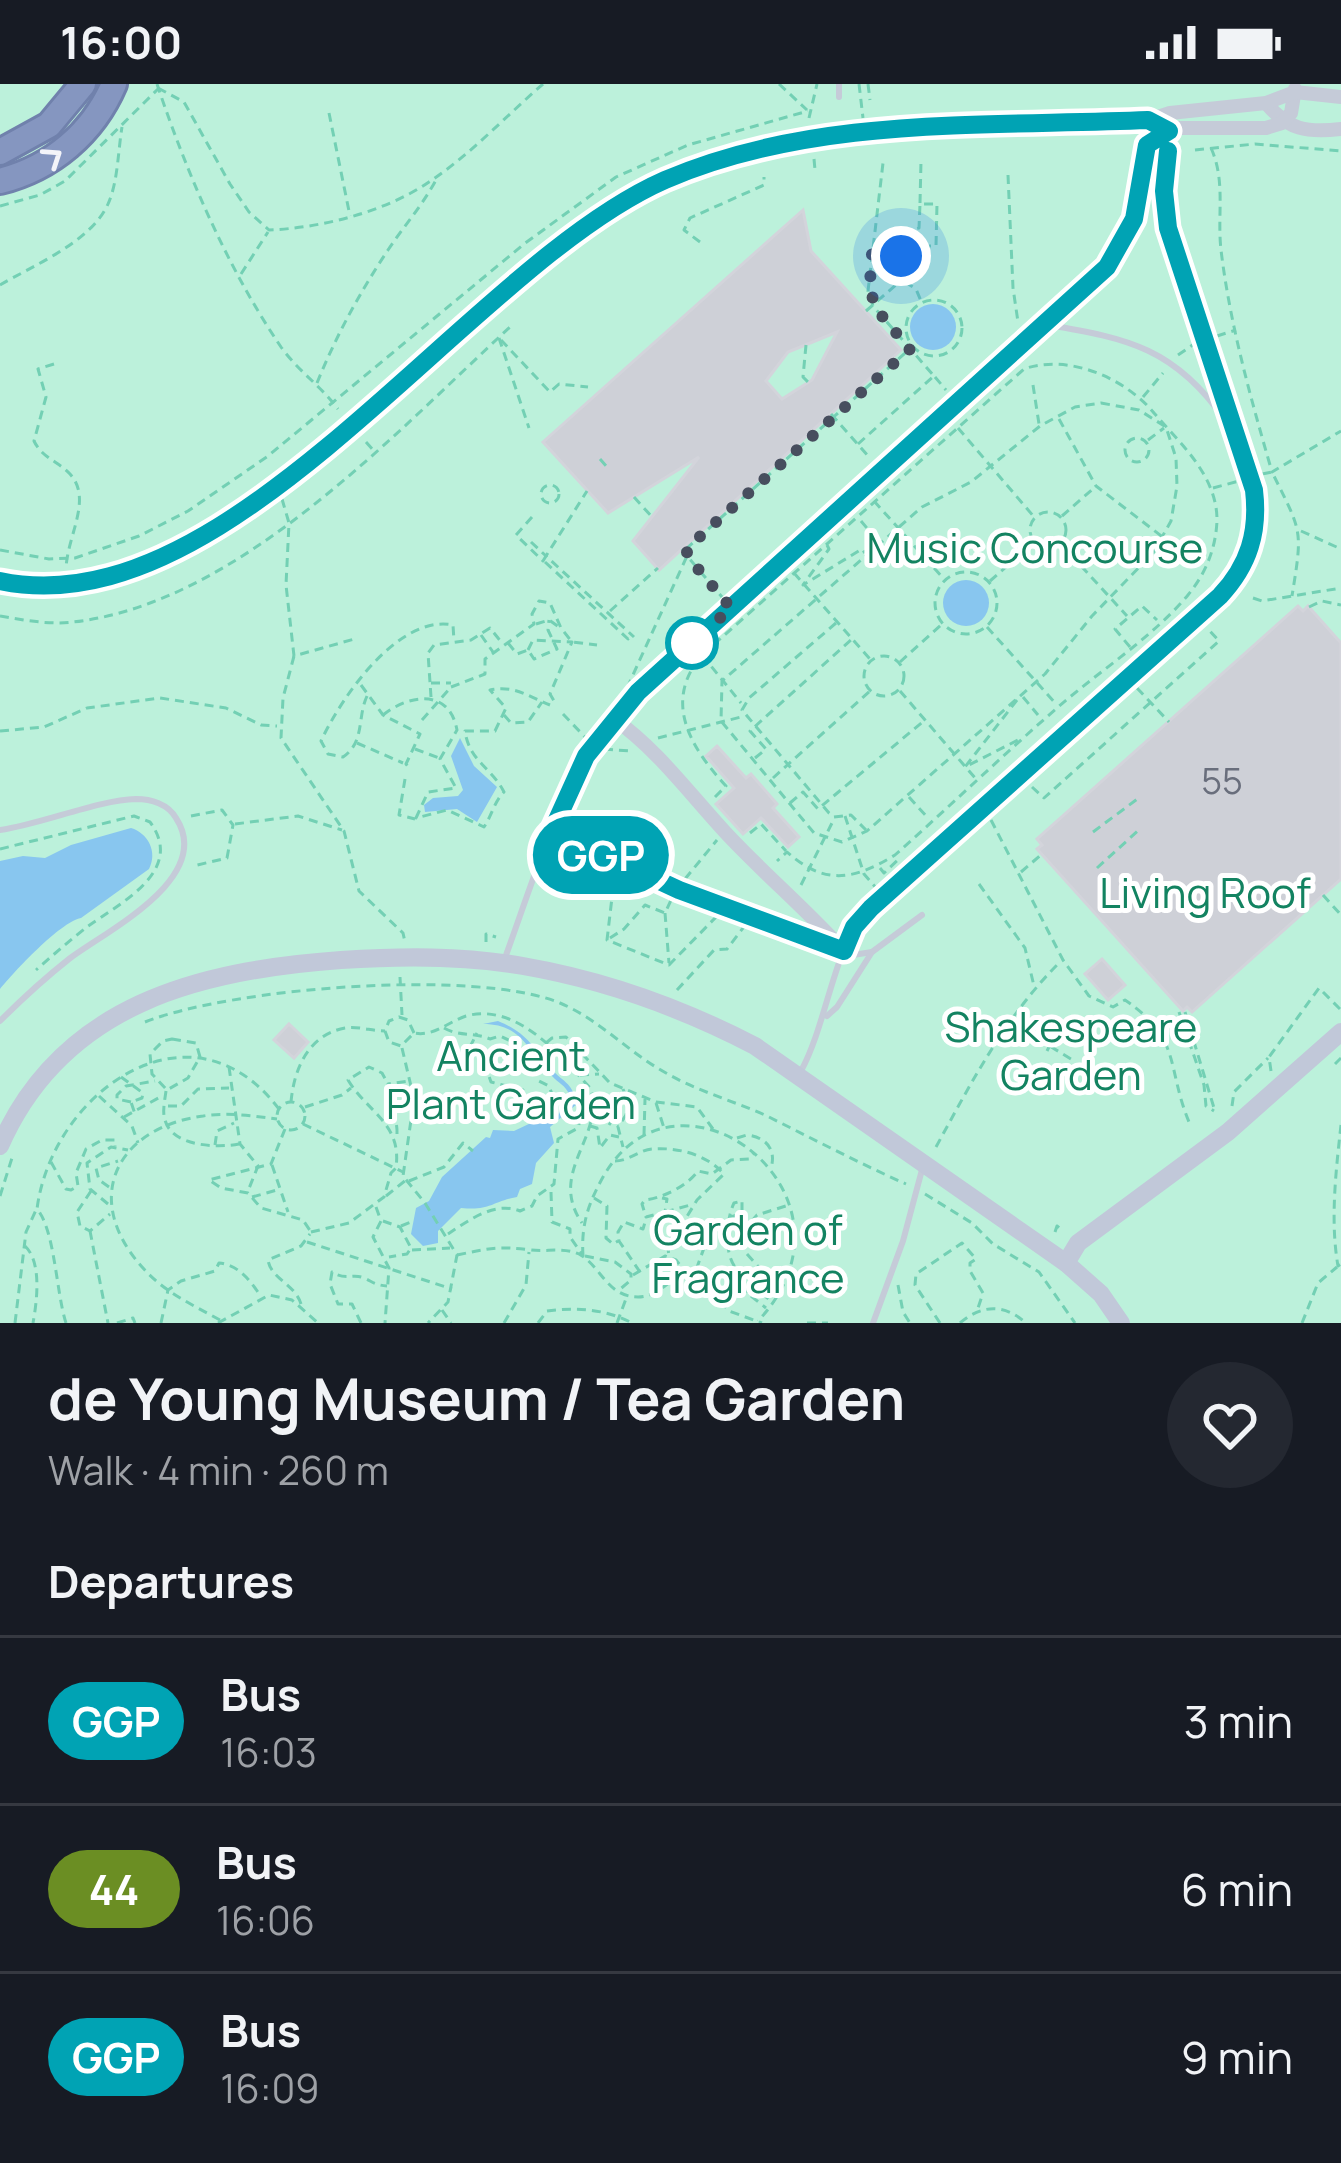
<!DOCTYPE html>
<meta charset="utf-8">
<style>
:root{--surface:#171b24;--page:#242831;--text:#f1f3f6;--muted:#9ea1a6;--line:#363941}
body{margin:0;font-family:Manrope,sans-serif;background:var(--page);color:var(--text);height:100vh;display:flex;flex-direction:column;font-size:45px;white-space:nowrap}
*{box-sizing:border-box;margin:0}
p{font-size:39px;color:var(--muted)}
.icon{flex:none;width:66px;height:66px;fill:none;stroke:currentColor;stroke-width:2;stroke-linecap:round;stroke-linejoin:round}
.map{position:relative;height:1239px;overflow:hidden}
.side{display:flex;flex-direction:column;background:var(--surface);flex:1}
.side>*{flex:none}
.badge{padding:0 24px;border-radius:39px;font-size:42px;line-height:78px}
.you{position:absolute;width:60px;height:60px;margin:-30px;border:9px solid #fff;border-radius:50%;background:#1a73e8;box-shadow:0 0 0 18px #1a73e833}
.map>.badge{position:absolute;translate:-50% -50%;box-shadow:0 0 0 6px #fff}
h2{padding:0 48px;font-size:45px;line-height:108px}
.round{display:grid;place-items:center;flex:none;width:126px;height:126px;border-radius:63px;background:var(--page)}
.headline{display:flex;align-items:center;justify-content:space-between;height:204px;padding:0 48px}
h1{font-size:57px;font-weight:700;line-height:90px}
ul{padding:0;list-style:none}
li{display:flex;align-items:center;gap:36px;height:168px;padding:0 48px;border-top:3px solid var(--line)}
li div{flex:1}
li b{display:block;font-size:45px}
li em{font-style:normal}
li .badge{min-width:132px;font-weight:700;text-align:center}
.status{display:flex;justify-content:space-between;align-items:center;height:84px;padding:0 60px;background:var(--surface);direction:ltr}
.status svg{height:33px;fill:currentColor}
.map>svg:first-child{display:block}
.green{fill:#bcf1db}
.water{fill:#88c6ef}
.lines{fill:none;stroke-linecap:round;stroke-linejoin:round}
.stream{stroke:#88c6ef;stroke-width:4.5}
.building{fill:#ced0d7;stroke:#d3d4db;stroke-width:3;fill-rule:evenodd}
.highway-casing{stroke:#7081ac;stroke-width:30}
.path{stroke:#73d0b4;stroke-width:3;stroke-dasharray:9 6;stroke-linecap:butt}
.lane{stroke:#c5cbd8;stroke-width:6}
.street{stroke:#c5cbd8;stroke-width:14}
.secondary{stroke:#c1c8d9;stroke-width:18}
.highway{stroke:#8596c0;stroke-width:24}
.path-bridge{stroke:#73d0b4;stroke-width:3;stroke-dasharray:9 6;stroke-linecap:butt}
.oneway{stroke:#f3f4f9}
.line-casing{stroke:#fff;stroke-width:27}
.line{stroke:#00a3b4;stroke-width:18}
.walk{stroke:#474e5e;stroke-width:12;stroke-dasharray:0 21.6}
.stop-dot{fill:#fff;stroke:#00a3b4;stroke-width:6}
.labels{text-anchor:middle;dominant-baseline:central;stroke-width:10;stroke-linejoin:round;paint-order:stroke}
.number-label{font-size:36px;fill:#696e7c}
.park-label{font-size:42px;fill:#138361;stroke:#fff}
</style>
<div class="status"><b>16:00</b><svg viewBox="0 0 49 12"><path d="M0 12V9h3v3zM5 12V6h3v6zM10 12V3h3v9zM15 12V0h3v12zM26 1h20v11H26zM47 4h2v5h-2z"/></svg></div>
<div class="map">
<svg width="1341" height="1239" viewBox="0 0 1341 1239">
<rect width="100%" height="100%" fill="#f2f0ef"/>
<rect class="green" x="0" y="0" width="1341" height="1239"/>
<g class="water">
<circle cx="933" cy="243" r="23"/>
<circle cx="966" cy="519" r="23"/>
<path d="M460,654l14,28 23,21 -20,35 -20,-13 -32,3 -1,-7 9,-7 25,-2 5,-6 -12,-34z"/>
<path d="M131,744c17,5 27,24 18,41l-68,49c-21,4 -67,54 -81,71v-128l23,-5 22,2 26,-13z"/>
<path d="M498,937c27,11 34,24 51,45 14,18 22,13 28,38l-27,23 4,16 -18,20 -4,21 -12,5 -3,8c-27,5 -26,14 -56,11l-23,23v12l-15,3 -12,-12 5,-26 13,-7 13,-24 44,-40 4,1 3,-8 21,1 19,-9 24,-3 5,-16 8,-7c-5,-12 -11,-12 -19,-21 -24,-25 -29,-51 -68,-51z"/>
</g>
<g class="lines">
<path class="stream" d="M704,1143l17,-1"/>
</g>
<g class="building">
<path d="M803,126l8,41 90,99 -242,220 -26,-29 66,-84 -91,56 -65,-71zM837,248l-25,48 -30,19 -16,-18 22,-29z"/>
<path d="M1298,522l5,5 5,-5 33,37v236l-149,133 -5,-5 -4,4 -146,-162 5,-4 -5,-6z"/>
<path d="M717,662l29,32 5,-4 26,30 -4,4 26,29 -11,10 -27,-29 -18,16 -27,-30 18,-16 -28,-32z"/>
<path d="M1102,875l23,26 -17,15 -23,-26z"/>
<path d="M289,940l19,18 -14,16 -20,-18z"/>
</g>
<g class="lines">
<defs>
<g id="highway">
<path d="M0,68l49,-27 34,-41"/>
<path d="M0,97c52,-13 93,-48 114,-97"/>
</g>
</defs>
<use href="#highway" class="highway-casing"/>
<g class="path">
<path d="M157,0c30,90 71,185 124,263 17,24 40,39 57,62"/>
<path d="M779,0l28,26"/>
<path d="M859,0l4,34"/>
<path d="M868,0l2,16"/>
<path d="M158,4l26,14 46,82 19,28 20,18c52,-2 116,-18 160,-48 41,-27 77,-66 114,-98"/>
<path d="M329,29l21,103"/>
<path d="M809,34l8,-34"/>
<path d="M1211,64c15,33 6,67 10,102 9,75 30,149 51,222l69,-41"/>
<path d="M1195,66l60,-6 86,7"/>
<path d="M814,75l1,11"/>
<path d="M1008,91l5,113 5,34"/>
<path d="M920,119l1,-42"/>
<path d="M0,122l40,-11 25,-14 93,-92"/>
<path d="M700,158l-16,-12 6,-12 74,-33v-8"/>
<path d="M241,190l27,-42"/>
<path d="M905,198l11,7 5,12"/>
<path d="M0,201c34,-20 91,-43 108,-81 10,-22 10,-53 14,-77"/>
<circle cx="934" cy="244" r="28"/>
<path d="M866,227l55,-48 1,-17h14l1,-42h-17l-1,24 -16,3 -2,25 -25,-2"/>
<path d="M1217,252l19,-6"/>
<path d="M499,254l30,90"/>
<path d="M501,256l49,52 9,-8 29,3"/>
<path d="M806,261l-3,32 5,5"/>
<path d="M1178,271l16,-11"/>
<path d="M54,280l-16,5 8,28 -12,44c8,17 24,20 36,33 23,25 -3,62 -4,95"/>
<path d="M935,293l11,13"/>
<path d="M317,299c19,-47 43,-91 71,-133 16,-24 34,-44 48,-70"/>
<path d="M1033,301l6,39"/>
<path d="M1143,313l20,-24"/>
<path d="M1101,319l38,7 27,17 10,31 1,28 -6,35 -18,32 -61,63 -47,58 -178,157 -25,11 -28,-9 -93,-112 1,-40 200,-174 49,-25 69,-56 35,-19z"/>
<path d="M831,330l39,44"/>
<path d="M1059,335l37,67 85,65"/>
<path d="M958,344l77,90"/>
<circle cx="1137" cy="366" r="12"/>
<path d="M1148,356l16,-12"/>
<path d="M366,358l8,9"/>
<path d="M858,360l76,-68 -61,-70 -5,-15 15,-128"/>
<path d="M600,375l7,8"/>
<path d="M1262,390l10,-2c30,61 31,56 20,124"/>
<circle cx="550" cy="410" r="9"/>
<path d="M1213,404l26,-7"/>
<path d="M634,413l18,20"/>
<path d="M282,415l7,24 -3,62 8,71 64,-18"/>
<path d="M874,417l70,78"/>
<circle cx="1048" cy="446" r="18"/>
<path d="M1062,432l33,-29"/>
<path d="M532,433l-16,18 27,26 3,-5 88,81"/>
<path d="M861,437l20,24"/>
<path d="M1301,447l40,18"/>
<path d="M531,458l15,14 41,-65"/>
<path d="M1061,460l66,72"/>
<path d="M827,461l2,4 -26,36 59,-36 3,4"/>
<path d="M682,465l5,7v-8l226,-202"/>
<path d="M0,466l49,9 26,-1 64,-22 49,-25 80,-55 256,-212 92,-67 72,-32 120,-34"/>
<path d="M545,478l83,77 2,-3"/>
<circle cx="966" cy="519" r="31"/>
<path d="M794,489l76,86"/>
<path d="M990,497l42,-37"/>
<path d="M1253,514l9,3 79,-13"/>
<path d="M1309,523l13,-6 19,4"/>
<path d="M610,527l48,-43"/>
<path d="M0,532c24,4 49,9 73,6 165,-18 321,-188 437,-295"/>
<path d="M836,539l-87,75 -7,12 87,103 5,4 17,-2 15,15"/>
<path d="M536,540l13,-4 10,7"/>
<path d="M987,543l70,78"/>
<path d="M481,551l12,17"/>
<path d="M508,559l9,11 11,-4 6,9 23,-10 -9,-19 1,-10"/>
<path d="M1130,563l-15,-18 27,-23 15,14"/>
<path d="M528,566l5,-10 39,2 -22,52 4,7"/>
<path d="M702,571l39,48"/>
<circle cx="884" cy="592" r="20"/>
<path d="M294,572l-11,42 -2,40 63,93 15,60 44,42 2,9"/>
<path d="M900,578l42,-38"/>
<path d="M431,599h20"/>
<path d="M361,601l22,30 37,19 -14,30 3,4"/>
<path d="M451,603l34,-13v-15l49,-35 -2,-10 7,-13 11,2 11,25 11,14 25,3"/>
<path d="M627,604l60,-132 35,41"/>
<path d="M1137,604l32,34"/>
<path d="M900,607l76,88"/>
<path d="M367,612c-10,22 -2,46 -24,61l-15,-3 -7,-13c20,-43 77,-127 132,-116l1,16"/>
<path d="M431,613l-3,-44 6,-8 37,-5 19,-12 12,15"/>
<path d="M1023,613l15,18"/>
<path d="M1017,616l-52,67 55,-28"/>
<path d="M563,630l22,23"/>
<path d="M383,631c25,-20 66,-28 74,15l-17,29 16,29 -28,4 -12,26 31,-8 37,17c8,-12 10,-25 20,-35 -12,-24 -35,-31 -39,-61h30l11,-23 -16,-18c24,-5 38,6 60,15"/>
<path d="M504,631l7,8 17,-1 14,-20"/>
<path d="M0,647l44,-4 43,-19 73,-10 66,10 35,17 16,1"/>
<path d="M658,654l83,-21"/>
<path d="M357,659l46,20"/>
<path d="M415,665l24,9"/>
<path d="M604,665l26,2"/>
<path d="M755,674l11,-9 -16,-18 102,-92"/>
<path d="M773,694l97,-87"/>
<path d="M405,695l-6,36 16,4"/>
<path d="M1032,703l12,11 175,-157 -10,-11"/>
<path d="M715,713l11,-11c-35,-38 -64,-84 -24,-131l322,-286c45,-16 102,10 130,44 27,31 63,63 63,107 -1,28 -11,53 -29,75 -36,43 -89,76 -131,113 -55,48 -108,99 -162,147 -41,25 -70,31 -108,-3l-10,9"/>
<path d="M909,713l18,20"/>
<path d="M790,719l13,-11 15,17 107,-89"/>
<path d="M191,732l31,-6 11,15 -6,33 -34,8"/>
<path d="M845,732l19,58 13,15"/>
<path d="M991,736l72,140 26,36 24,11 12,-7c57,39 41,66 64,122"/>
<path d="M235,740l63,-8 44,14"/>
<path d="M1093,748l47,-35"/>
<path d="M750,749l11,-9 25,27"/>
<path d="M0,765l134,-33 16,6c36,49 -30,81 -63,105 -18,14 -34,28 -51,43"/>
<path d="M880,784l4,5 16,-15"/>
<path d="M1097,784l44,-40"/>
<path d="M615,788l-8,68 62,25 49,-50"/>
<path d="M1021,788l21,-18"/>
<path d="M685,795l32,-39"/>
<path d="M979,800l46,64 9,38"/>
<path d="M801,801l33,-66"/>
<path d="M1323,811l18,20"/>
<path d="M665,829l4,50"/>
<path d="M610,854l14,-9 21,-24 20,8 7,-15"/>
<path d="M486,858v-8l10,3"/>
<path d="M400,893l2,38"/>
<path d="M677,906l37,-40 13,-1 19,-25"/>
<path d="M1179,928l25,73 2,21 8,5"/>
<path d="M1185,928l29,96"/>
<path d="M145,938c86,-34 330,-54 415,-19 40,17 68,49 106,70 31,18 68,28 101,43 46,23 92,47 139,68"/>
<path d="M1012,939l59,36"/>
<path d="M444,944c16,9 30,4 46,11l10,-3c24,10 29,21 39,45l10,5 6,16 -3,6 -9,3 -13,-5 -7,-16 -32,-8 -8,-23 -9,-5 -3,-9 6,-12"/>
<path d="M414,949l-6,-13 -9,-3 -10,4 -4,10 4,11 12,4 13,-13c19,4 34,-11 52,-17 51,-14 95,40 125,73 14,48 -44,83 -9,134"/>
<path d="M172,955l24,4 4,14 -12,21 -21,12 -15,-16 -2,-20 13,-13z"/>
<path d="M546,959l6,-5 14,-1 44,46 46,19 41,5 16,22"/>
<path d="M402,964l12,51 -11,77 22,27 32,52 -9,47 -20,21"/>
<path d="M1047,967l6,-12"/>
<path d="M1335,980l6,-6"/>
<path d="M229,983l11,77 18,22 -10,25"/>
<path d="M1271,987l-2,-14 50,-69 21,21"/>
<path d="M580,991l19,-1"/>
<path d="M121,993l22,16 -1,5 -11,4 4,12"/>
<path d="M623,1005l7,18 -2,7"/>
<path d="M166,1007c-1,8 -4,21 -1,29 7,27 53,28 74,24"/>
<path d="M99,1012l33,30 6,17"/>
<path d="M131,1018l-14,-3v-4l9,-9 29,-5"/>
<path d="M291,1018c3,-33 17,-67 54,-74 13,-2 27,3 40,3"/>
<circle cx="291" cy="1032" r="14"/>
<path d="M656,1019l8,25"/>
<path d="M596,1021l30,10 -8,12 5,20"/>
<path d="M168,1022h13l17,-17 31,-1"/>
<path d="M1232,1022l2,-14 34,-34"/>
<path d="M305,1023l37,-12 9,-7"/>
<path d="M124,1033l38,-21"/>
<path d="M303,1040l100,48"/>
<path d="M609,1041l4,-6 5,7"/>
<path d="M1341,1041c-5,45 -11,96 -3,141l3,-2"/>
<path d="M590,1042l7,2 3,20 10,-13 9,2"/>
<path d="M285,1045l-14,35 -62,16 12,8 27,5 13,15 42,12 8,12"/>
<path d="M397,1050c1,-18 -11,-31 -9,-50l21,-3"/>
<path d="M644,1051l1,-36"/>
<path d="M737,1054l10,-3c17,2 28,12 25,29"/>
<path d="M215,1061l2,-14 17,-8"/>
<path d="M936,1063c36,-66 71,-133 125,-186"/>
<path d="M615,1077c14,0 24,-11 37,-12 25,-2 54,5 72,25l-27,26 -20,33 -10,8 2,15"/>
<path d="M51,1078l15,27 5,1 7,-4 -2,-13 10,-24 16,-9h13v6"/>
<path d="M272,1081l16,47"/>
<path d="M409,1097l35,-14 19,-24 10,8"/>
<path d="M109,1103l-10,-7 -3,-12 22,-7"/>
<path d="M91,1107l-14,21 3,14 10,5 20,-17"/>
<path d="M551,1108l1,30 18,7v8l12,17"/>
<path d="M925,1110l47,29 21,21 46,28 36,51"/>
<path d="M0,1112l12,-38"/>
<path d="M386,1112l20,-16"/>
<path d="M252,1113l25,-7"/>
<path d="M594,1114l13,8 -1,32 7,6 5,-3"/>
<path d="M662,1114l5,1 -2,13 -19,5 -4,-13 3,-4c18,-2 42,-14 53,-29l14,3 19,-14 18,-1 5,-6"/>
<path d="M108,1120l-18,-15 -3,-26 24,-16 17,3"/>
<path d="M376,1123l5,14 -8,16 16,31 -4,55"/>
<path d="M665,1128l29,-8"/>
<path d="M730,1133l12,-3v-13l-8,2c-8,17 -10,49 1,64l28,8 19,12"/>
<path d="M383,1137l17,6 11,21 -4,6 -18,3"/>
<path d="M401,1142l10,-4"/>
<path d="M90,1147l18,92"/>
<path d="M311,1148l38,-9 35,-26 7,-24 5,-5c6,-45 -28,-55 -48,-88l21,-13 13,6 6,11"/>
<path d="M1055,1148l2,-6 6,5"/>
<path d="M448,1150c21,-14 47,-33 72,-23l12,-5 5,-10 17,-12 4,-45 20,-11 6,-24 8,-4"/>
<path d="M677,1151l5,7 22,6 -8,22"/>
<path d="M307,1158l145,47"/>
<path d="M25,1162c17,16 12,55 8,77"/>
<path d="M412,1166l38,-2"/>
<path d="M457,1171c34,-7 41,-9 74,-5 16,2 32,-3 48,4 22,12 28,43 59,43 24,0 34,-26 59,-24l32,38 33,12"/>
<path d="M583,1172c-2,-31 5,-52 20,-79 75,-132 273,18 155,144"/>
<path d="M585,1172l30,6 16,12v6l-13,11"/>
<path d="M640,1188l-21,-31 -1,-9 6,-10 19,7 3,-10"/>
<path d="M763,1188l-17,-19 -3,-22 14,-16 32,-10"/>
<path d="M633,1191l32,-19 11,4 8,10"/>
<path d="M898,1201l5,27 7,11"/>
<path d="M751,1212l15,12"/>
<path d="M301,1220c-6,-20 -30,-25 -33,-44l33,-14 9,-12"/>
<path d="M725,1221l9,-15 27,3 13,10"/>
<path d="M442,1226l9,13"/>
<path d="M220,1236c-27,-15 -56,-28 -77,-52 -62,-68 -28,-140 60,-152 24,-4 50,0 74,3"/>
<path d="M15,1239l11,-91 10,-22"/>
<path d="M66,1239c-10,-31 -11,-93 -29,-114 15,-117 154,-216 242,-100"/>
<path d="M117,1239l16,-5 2,5"/>
<path d="M161,1239l7,-33 13,-9 34,-10 4,-8c20,2 32,18 42,34"/>
<path d="M218,1239l51,-28 23,5 26,23"/>
<path d="M361,1239l-9,-19h-14l-8,-20 2,-12c14,9 21,1 32,6 9,4 11,7 23,8"/>
<path d="M504,1239l22,-38 3,-33"/>
<path d="M538,1239l9,-12c29,-4 59,-2 85,12"/>
<path d="M617,1239l10,-27"/>
<path d="M807,1239h21"/>
<path d="M940,1239l-25,-38 1,-11 46,-31 14,16 -6,4v8l13,22 -6,18"/>
<path d="M960,1239c22,-19 45,-19 66,0"/>
<path d="M1302,1239l16,-40 19,-16"/>
</g>
<g class="lane">
<path d="M839,0v13"/>
<path d="M0,746c42,-6 98,-30 136,-31 15,0 32,5 40,19 39,60 -70,113 -107,141 -24,19 -47,40 -69,62"/>
<path d="M552,747l127,59 174,65 19,-3"/>
<path d="M505,874c36,-99 64,-203 144,-277l399,-356c80,13 128,24 177,95"/>
<path d="M827,932l10,-9 35,-55 50,-37"/>
<path d="M801,987c25,-46 32,-117 61,-154l357,-321c51,-52 39,-98 17,-159"/>
<path d="M873,1239l30,-82 20,-75"/>
</g>
<g class="street">
<path d="M1266,19c22,27 41,30 75,26"/>
<path d="M1164,44h102l16,-5 9,-10 4,-24"/>
<path d="M1169,47l-3,85 70,221"/>
<path d="M1048,241l51,-48 23,-32 16,-40 9,-61 22,-13"/>
<path d="M0,498c230,50 469,-315 666,-402 150,-65 322,-53 483,-60l21,-7 96,-10 29,-11 46,5"/>
<path d="M613,634c45,32 75,74 112,114 38,41 81,77 119,119"/>
</g>
<g class="secondary">
<path d="M0,1062c62,-142 200,-176 341,-186 60,-4 122,-5 182,6 81,14 159,42 232,80l311,217 35,31 20,29"/>
<path d="M1066,1179l12,-20 150,-111 113,-100"/>
</g>
<use href="#highway" class="highway"/>
<path class="path-bridge" d="M422,636l29,-33"/>
</g>
<defs><path id="oneway-chevron" d="M-2-3.5L2.5 0L-2 3.5" fill="none" stroke-width="1.6" stroke-linecap="round" stroke-linejoin="round" transform="scale(3)"/></defs>
<use class="oneway" href="#oneway-chevron" transform="translate(53 73) rotate(-34)"/>
<g class="lines">
<defs>
<path id="line" d="M0,497c233,49 467,-314 665,-401 151,-65 323,-53 483,-60l21,11 -22,14 -13,74 -27,48 -469,425 -52,64 -34,75 127,59 165,61 10,-24 17,-19 349,-312c29,-31 39,-64 34,-106l-86,-262 -4,-37 4,-40"/>
</defs>
<use href="#line" class="line-casing"/>
<use href="#line" class="line"/>
<path class="walk" d="M692,559l-10,9 49,-44 -44,-52v-8l223,-199c-34,-41 -44,-41 -38,-95l29,2"/>
</g>
<circle class="stop-dot" cx="692" cy="559" r="24"/>
<g class="labels">
<g class="number-label">
<text x="1222" y="696">55</text>
</g>
<g class="park-label">
<text x="1035" y="463">Music Concourse</text>
<text x="1205" y="808">Living Roof</text>
<text x="1071" y="942">Shakespeare<tspan x="1071" dy="48">Garden</tspan></text>
<text x="511" y="971">Ancient<tspan x="511" dy="48">Plant Garden</tspan></text>
<text x="748" y="1145">Garden of<tspan x="748" dy="48">Fragrance</tspan></text>
</g>
</g>
</svg>
<div class="you" style="left:901px;top:172px"></div>
<b class="badge" style="left:601px;top:771px;background:#00a3b4;color:#fff">GGP</b>
</div>
<section class="side">
<div class="headline"><div><h1>de Young Museum / Tea Garden</h1><p>Walk · 4 min · 260 m</p></div><a class="round"><svg class="icon" aria-label="heart" viewBox="0 0 24 24"><path d="M12 20l-8-8c-3-5 5-10 8-4 3-6 11-1 8 4z"/></svg></a></div>
<h2>Departures</h2>
<ul>
<li><span class="badge" style="background:#00a3b4;color:#fff">GGP</span><div><b>Bus</b><p>16:03</p></div><em>3 min</em></li>
<li><span class="badge" style="background:#6b8e23;color:#fff">44</span><div><b>Bus</b><p>16:06</p></div><em>6 min</em></li>
<li><span class="badge" style="background:#00a3b4;color:#fff">GGP</span><div><b>Bus</b><p>16:09</p></div><em>9 min</em></li>
</ul>
</section>
